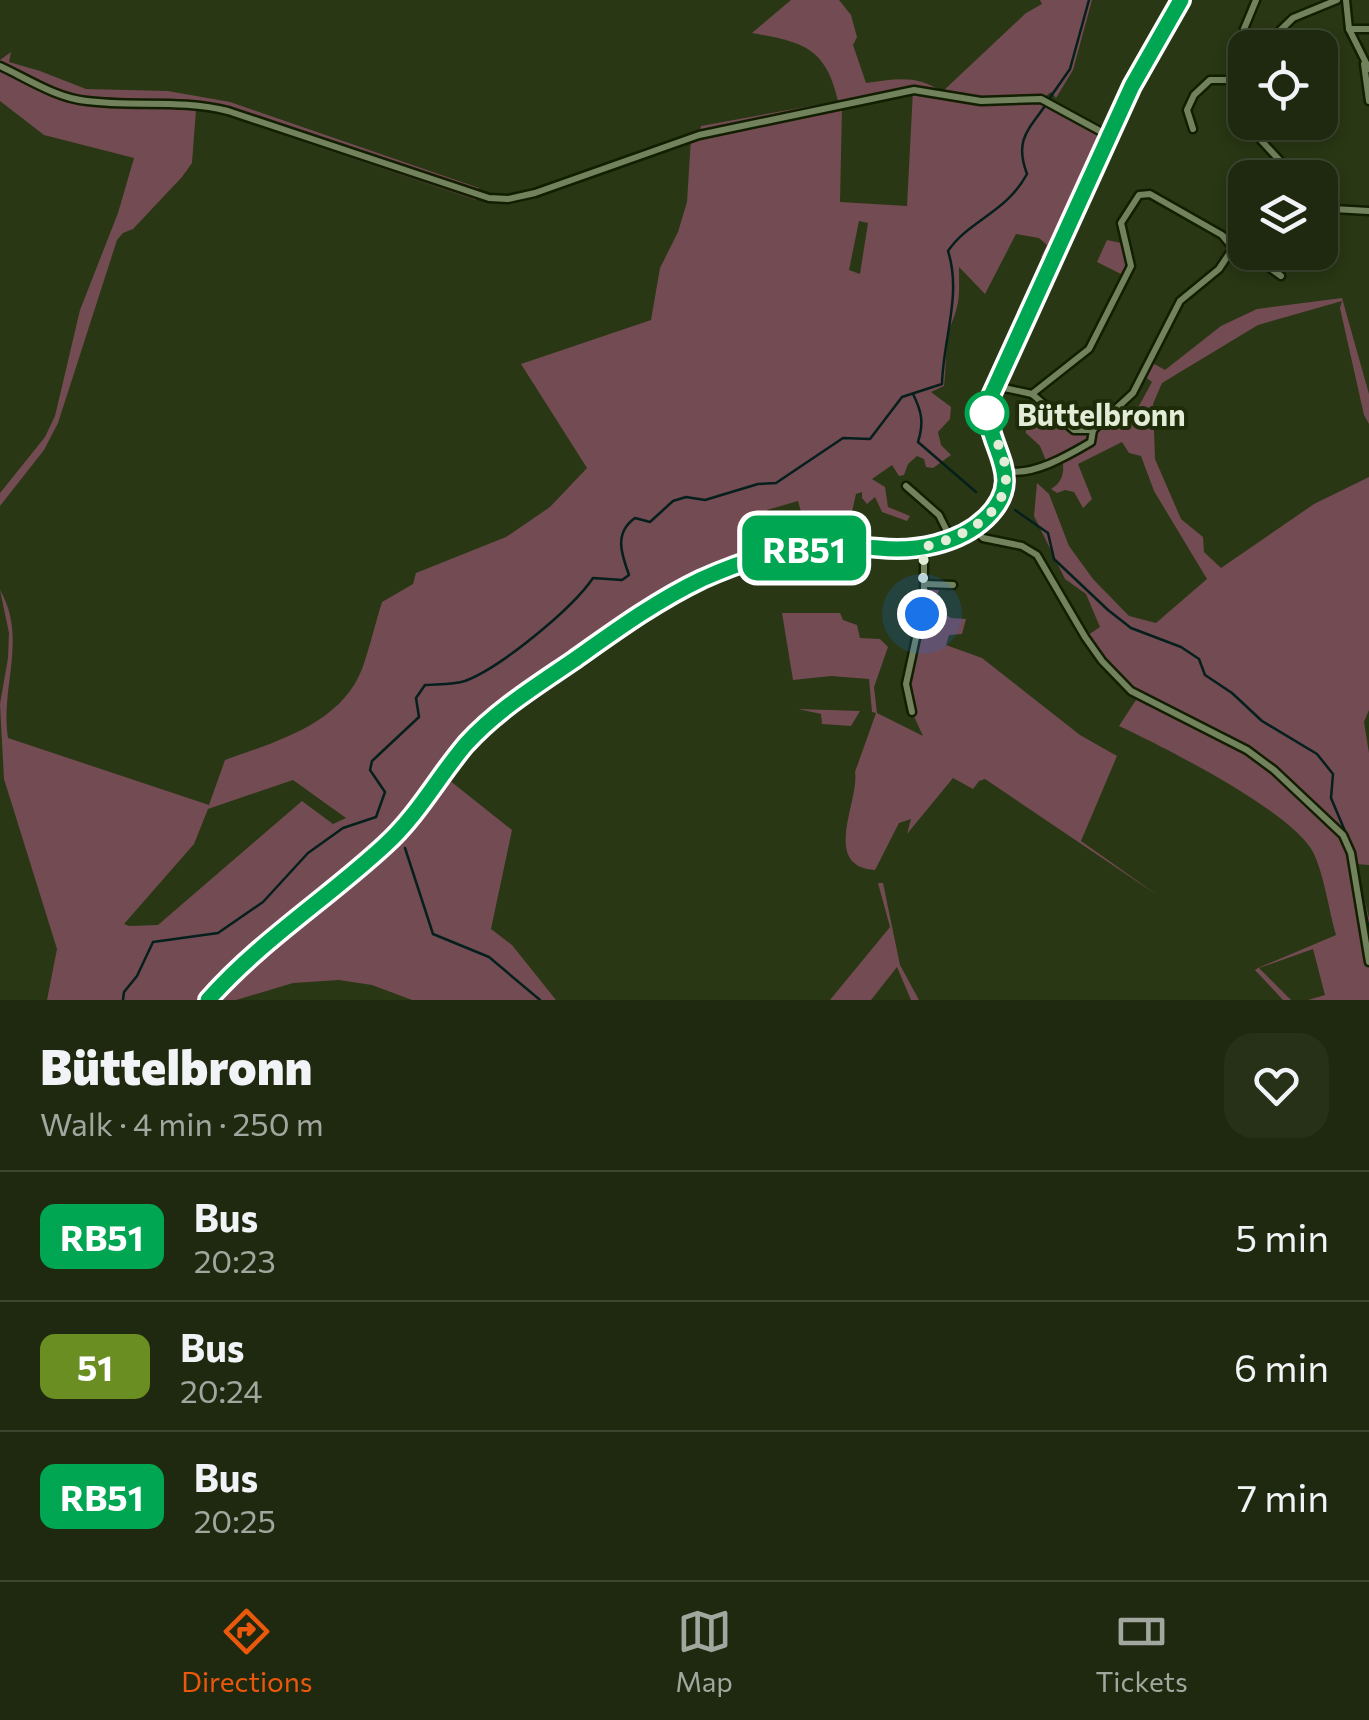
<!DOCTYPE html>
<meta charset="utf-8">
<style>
:root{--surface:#1f290f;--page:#273118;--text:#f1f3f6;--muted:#a1a69e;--line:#3c452f;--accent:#ea580c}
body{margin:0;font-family:Commissioner,sans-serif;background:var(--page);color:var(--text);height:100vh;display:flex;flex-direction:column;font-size:38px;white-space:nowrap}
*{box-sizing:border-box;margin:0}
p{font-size:32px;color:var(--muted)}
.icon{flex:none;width:55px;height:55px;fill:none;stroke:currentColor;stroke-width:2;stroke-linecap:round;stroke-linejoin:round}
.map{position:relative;height:1000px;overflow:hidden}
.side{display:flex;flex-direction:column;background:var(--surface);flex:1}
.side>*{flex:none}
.badge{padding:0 20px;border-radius:15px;font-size:35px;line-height:65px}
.controls{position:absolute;left:1228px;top:30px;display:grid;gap:20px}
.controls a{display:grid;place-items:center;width:110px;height:110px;border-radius:20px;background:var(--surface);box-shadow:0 5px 15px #0003,0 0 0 2px var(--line);font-size:50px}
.you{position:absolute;width:50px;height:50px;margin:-25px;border:8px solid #fff;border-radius:50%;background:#1a73e8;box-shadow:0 0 0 15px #1a73e833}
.map>.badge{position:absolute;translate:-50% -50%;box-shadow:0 0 0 5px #fff}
.round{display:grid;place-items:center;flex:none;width:105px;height:105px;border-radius:30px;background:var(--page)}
.head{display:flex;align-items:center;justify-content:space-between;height:170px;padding:0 40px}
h1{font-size:48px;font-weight:800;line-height:75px}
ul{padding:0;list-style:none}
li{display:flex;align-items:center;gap:30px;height:130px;padding:0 40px;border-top:2px solid var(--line)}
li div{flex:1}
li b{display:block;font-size:38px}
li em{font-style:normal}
li .badge{min-width:110px;font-weight:700;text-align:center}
.dock{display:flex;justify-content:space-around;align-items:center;height:140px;border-top:2px solid var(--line);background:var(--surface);font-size:28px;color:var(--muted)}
.dock a{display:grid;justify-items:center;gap:5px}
.dock .active{color:var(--accent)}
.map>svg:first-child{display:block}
.green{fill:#734b52;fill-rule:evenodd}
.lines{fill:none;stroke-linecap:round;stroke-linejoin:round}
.stream{stroke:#051f1d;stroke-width:2.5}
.minor-casing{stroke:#121e00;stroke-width:11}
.minor{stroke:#72825d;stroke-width:6}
.line-casing{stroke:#fff;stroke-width:22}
.line{stroke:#00a651;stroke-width:15}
.walk{stroke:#e2ecd7;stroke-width:10;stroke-dasharray:0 18}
.stop-dot{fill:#fff;stroke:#00a651;stroke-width:5}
.labels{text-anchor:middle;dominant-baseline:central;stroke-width:8;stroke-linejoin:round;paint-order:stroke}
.stop-label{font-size:30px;font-weight:bold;fill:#e2ecd7;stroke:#1f2c09;text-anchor:start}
</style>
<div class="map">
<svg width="1369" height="1000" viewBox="0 0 1369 1000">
<rect width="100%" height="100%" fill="#293714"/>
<g class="green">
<path d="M791,0h48l12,15 6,22 -4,8 13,38c28,-4 52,-9 76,9l84,-79 16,-9 -2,-4h52l-19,70 -17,28 -5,-6 -9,7 59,33 77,-132 -73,144 -8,-9 3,12 -51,113 -8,-3 6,-12 -8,-7 -23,-4 -31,60 -26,-27c0,30 2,34 -10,63 -3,9 -3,42 -5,56l-13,6 20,15 -1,12 -12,13 3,13 10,10 -18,13 -7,-1 -2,-8 -7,-3 -9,8 -4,11 -5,1 -7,-11 -20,14 13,8 3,20 22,9 -3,5 -25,-9 -7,-15 -8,7 -5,-6v-6l-6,2 -5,22 -17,-4 -32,3 -4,-14 -31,9 9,40 -3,5 -68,23 -65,36 -156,112 -40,50 68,54 -21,99 21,16 44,55h-144l-40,-15 -33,-5 -46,3 -57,17h-189l10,-51 -53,-170 -4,-75 8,-46 1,-25 -9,-43c28,48 0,97 8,148l201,67 16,-45c50,-18 116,-36 137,-91 8,-22 13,-45 20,-67l31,-18 3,-11 90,-36 44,-30 37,-39 -66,-104 130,-44 9,-52 18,-36 9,-30 4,-64 8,-3 2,-9 137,-25c-12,-54 -36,-59 -86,-68zM913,90l-6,116 -67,-4 2,-95zM859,221l9,2 -8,51 -11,-4zM293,780l53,38 -13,6 -31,-23 -144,124 -29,1 -5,-2 70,-80 14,-35z"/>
<path d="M11,52l-2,10 31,9 46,18 82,2 62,11 249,86 -3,12 -261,-88 -19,-2 -4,53 -10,14 -49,52 -10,4 -6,7 -59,183 -14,27 -44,56v-13l45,-56 10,-21 25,-106 38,-97 16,-55 -90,-23 -44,-34v-41z"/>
<path d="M1107,240l14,3 6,14 -4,18 -26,-13z"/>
<path d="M1342,298l27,96v30l-5,-9 -24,-107 2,-7 -84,24 -96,58 -9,21 2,55 26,60 22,18 1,15 17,16 93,-64 55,-27v233l-5,12 5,31v112l-13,-1 13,54v82h-61l17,-5 -12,-46 -54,19 32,32h-8l-28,-30 3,-2 78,-33c-7,-24 -12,-61 -23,-83 -20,-40 -151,-106 -194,-126l17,-26 13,3 -18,-12 -46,-54 15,-10 -14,-33 -21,-15 -31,-63 3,-33 12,11 20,52 24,33 36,37 27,7 51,-44 -53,-88 -13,-35 -12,-3 -7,-11 -44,22 14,35 -9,9 -9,-16 -9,-2 -8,3 -6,-4c12,-7 14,-18 11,-31l-15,5 -7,-17 -14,-13v-14l15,-19 33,30h19l26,-25 15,10 18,-33 -8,-6 5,-15 16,9 56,-44 36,-17z"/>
<path d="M924,584l17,1 -8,21 18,12 15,1 -4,15 -13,1 -3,10 36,13 98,77 37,21 -36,85 79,56 -175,-118 -6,2 -6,8 -20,-11 -46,56 4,-15 -12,4 -24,47c-55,-3 -15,-71 -20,-98l21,-59 -4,-1 -3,-33 -38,-3 -38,4 -11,-67h58l3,7 14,5 3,13 20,1 8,8 -14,40 3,26 46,23 -11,-24 -6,-28 13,-54z"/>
<path d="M798,709l62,2 -9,15 -29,-2 -1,-10z"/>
<path d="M878,883h5l17,82 19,35h-8l-14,-33 -26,33h-41l60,-73z"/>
</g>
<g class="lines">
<g class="stream">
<path d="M1049,99l21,-30 19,-69"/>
<path d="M913,394c9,18 11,29 5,48l58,50"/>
<path d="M1015,510l33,23 6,26 54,51 23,18 50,19 18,12 6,16 27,18 30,28 55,33 16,20 -2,24 22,52"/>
<path d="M405,848l28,86 56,23 51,43"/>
<path d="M1355,858l14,72"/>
<path d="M123,1000l1,-8 13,-16 16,-34 65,-9 45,-31 45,-49 35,-25 33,-11 9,-25 -15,-22 2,-9 47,-44 -3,-19 9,-13c13,-1 28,0 40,-4 35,-13 107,-72 128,-103l29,2 7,-5c-8,-22 -15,-42 6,-57l15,4 23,-21 13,-4 19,3 53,-16 18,-1 67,-45 27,1 32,-42 40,-13c1,-44 20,-90 6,-133 21,-31 58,-38 79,-77 -12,-32 -1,-42 18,-68"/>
</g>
<defs>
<g id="minor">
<path d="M1256,0l-12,29 19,16"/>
<path d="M1346,0l3,29 20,40"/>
<path d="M1349,29h20"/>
<path d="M1262,48l31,-30 44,-18"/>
<path d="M1364,64l5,37"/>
<path d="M0,66c28,13 56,32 87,35 47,6 95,-2 141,10l261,87 19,1 27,-6 164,-58 215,-45 67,11 60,-2 68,37"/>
<path d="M1245,79v27"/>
<path d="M1249,122l9,15 38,41"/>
<path d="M1193,129l-6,-19 7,-15 16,-15h35"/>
<path d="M1320,202l13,7 36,2"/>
<path d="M1248,252l33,24"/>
<path d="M995,386l37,8 42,36h19l40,-37 47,-92 39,-32 14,-21"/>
<path d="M1032,394l57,-45 42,-83 -10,-43 18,-28 11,-1 72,41 11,13 12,3"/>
<path d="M1006,470c24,8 63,-15 85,-28l2,-12"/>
<path d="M906,486l33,29 12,24"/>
<path d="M973,528l10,10 39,8 15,9 48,82 17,24 29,30 116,59 27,20 69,65 8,18 18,109"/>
<path d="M925,584l28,1"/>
<path d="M912,712l-6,-28 18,-83v-54"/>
<path d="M208,1000c54,-61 124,-103 182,-159 29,-29 48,-64 75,-95 29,-35 69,-59 106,-84 43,-30 85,-63 134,-84 38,-16 82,-31 123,-34 57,-4 99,21 153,-22 55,-44 -2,-77 9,-124l142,-313 49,-85"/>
</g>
</defs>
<use href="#minor" class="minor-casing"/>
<use href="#minor" class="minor"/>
</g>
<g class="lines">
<defs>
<path id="line" d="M208,1000c52,-59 120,-102 177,-155 33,-30 53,-68 81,-101 31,-34 70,-58 108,-84 41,-29 82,-59 128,-81 38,-17 83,-31 124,-35 18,-1 36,3 53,4 36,4 80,-4 107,-30 46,-44 -8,-75 4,-120l142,-312 49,-86"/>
</defs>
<use href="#line" class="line-casing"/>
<use href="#line" class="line"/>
<path class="walk" d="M922,614l2,-67c38,-9 90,-34 81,-82 -3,-18 -15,-33 -18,-52"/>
</g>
<circle class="stop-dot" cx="987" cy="413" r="20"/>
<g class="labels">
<g class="stop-label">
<text x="1017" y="413">Büttelbronn</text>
</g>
</g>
</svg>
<div class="controls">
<a><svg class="icon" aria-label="locate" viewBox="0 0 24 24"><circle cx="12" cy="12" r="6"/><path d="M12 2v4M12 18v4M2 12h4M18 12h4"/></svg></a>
<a><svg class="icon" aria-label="layers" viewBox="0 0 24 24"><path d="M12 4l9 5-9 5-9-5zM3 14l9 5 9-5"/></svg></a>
</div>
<div class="you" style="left:922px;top:614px"></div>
<b class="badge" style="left:804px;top:548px;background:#00a651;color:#fff">RB51</b>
</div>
<section class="side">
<div class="head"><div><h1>Büttelbronn</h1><p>Walk · 4 min · 250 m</p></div><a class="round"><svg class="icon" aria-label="heart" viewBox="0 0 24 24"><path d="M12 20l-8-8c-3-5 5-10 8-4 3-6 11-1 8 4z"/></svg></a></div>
<ul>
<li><span class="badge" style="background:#00a651;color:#fff">RB51</span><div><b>Bus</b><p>20:23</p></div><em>5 min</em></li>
<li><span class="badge" style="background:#6b8e23;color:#fff">51</span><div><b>Bus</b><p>20:24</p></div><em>6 min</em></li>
<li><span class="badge" style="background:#00a651;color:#fff">RB51</span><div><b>Bus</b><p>20:25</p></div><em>7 min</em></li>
</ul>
</section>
<nav class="dock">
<a class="active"><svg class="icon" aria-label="directions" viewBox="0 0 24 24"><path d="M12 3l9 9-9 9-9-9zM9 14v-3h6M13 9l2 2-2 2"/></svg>Directions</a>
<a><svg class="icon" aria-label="map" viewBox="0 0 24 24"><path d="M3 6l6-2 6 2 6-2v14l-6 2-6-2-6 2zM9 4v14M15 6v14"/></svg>Map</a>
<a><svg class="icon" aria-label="tickets" viewBox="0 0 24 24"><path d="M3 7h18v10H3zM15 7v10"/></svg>Tickets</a>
</nav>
